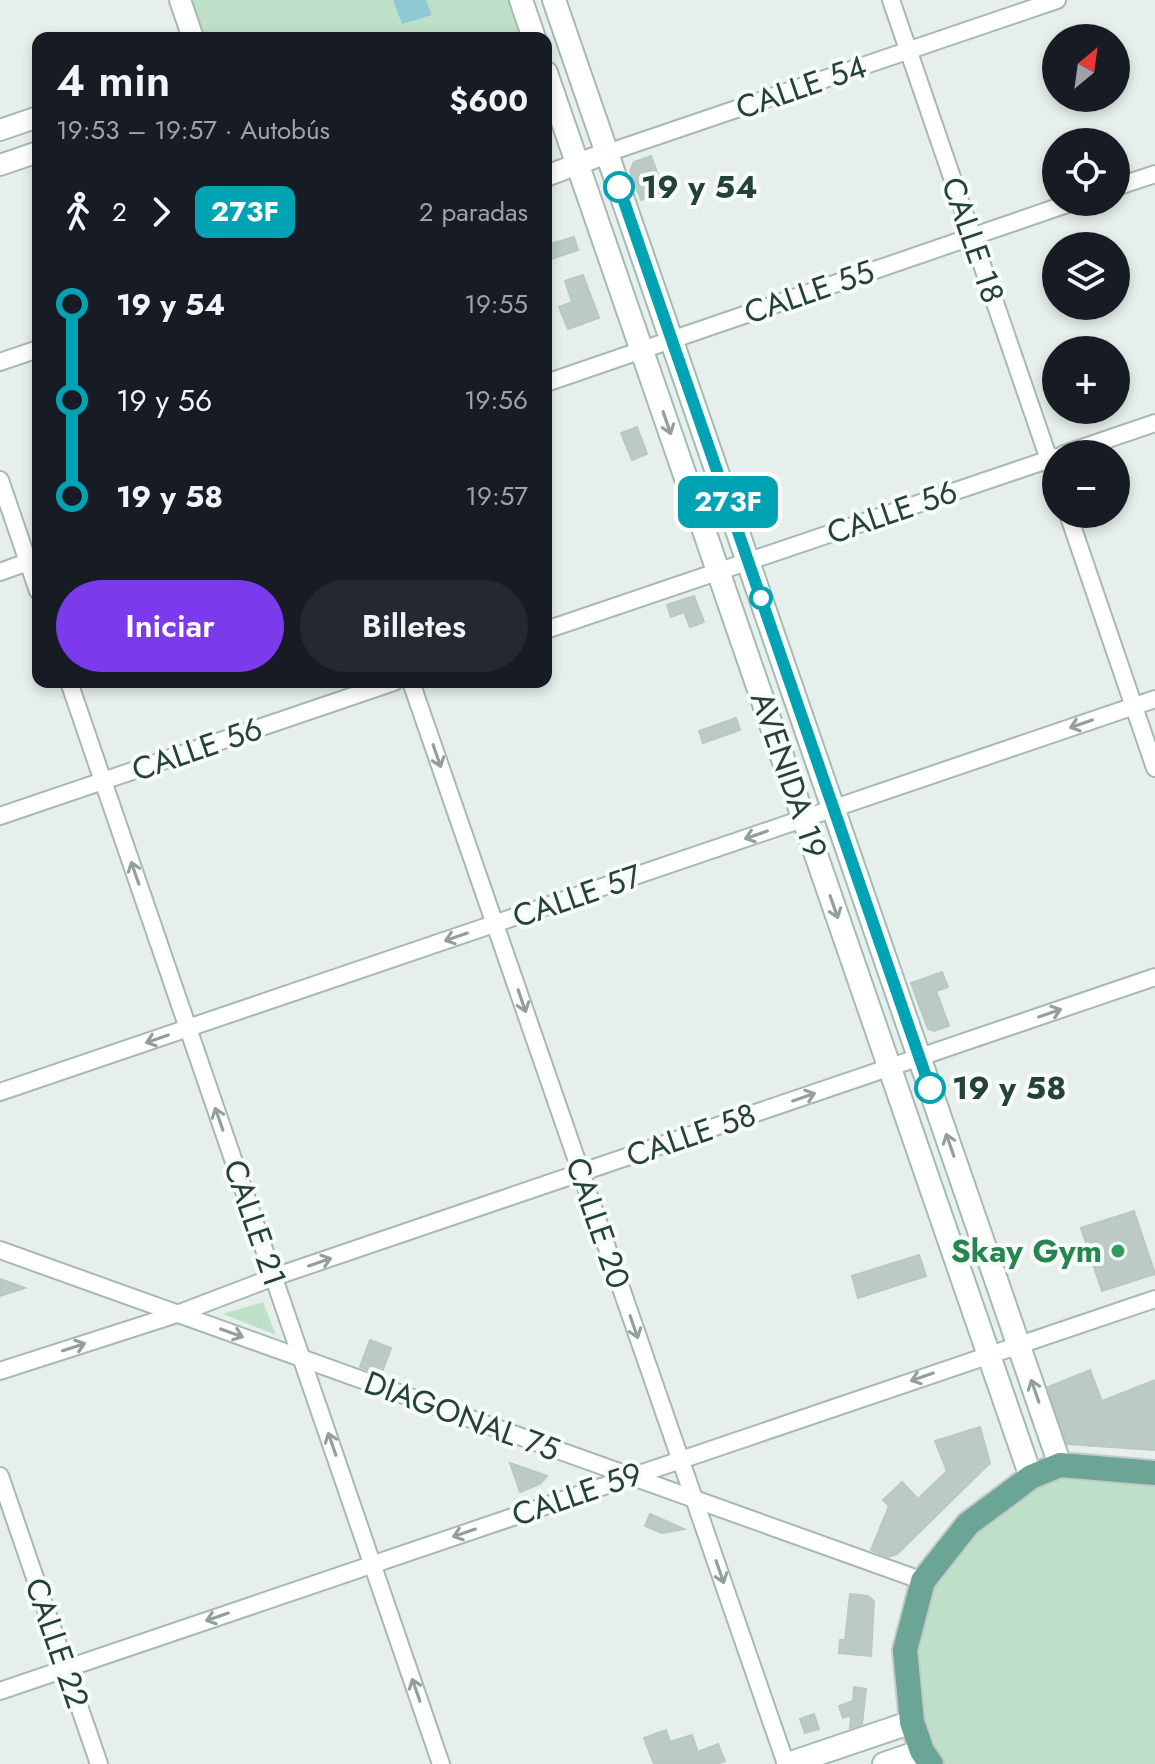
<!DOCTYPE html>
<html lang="es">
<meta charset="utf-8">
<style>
:root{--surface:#171b24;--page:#242831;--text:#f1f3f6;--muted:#9ea1a6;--accent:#7c3aed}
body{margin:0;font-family:Jost,sans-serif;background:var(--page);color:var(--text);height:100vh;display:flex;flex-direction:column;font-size:30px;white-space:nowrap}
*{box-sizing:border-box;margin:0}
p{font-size:26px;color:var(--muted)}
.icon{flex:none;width:44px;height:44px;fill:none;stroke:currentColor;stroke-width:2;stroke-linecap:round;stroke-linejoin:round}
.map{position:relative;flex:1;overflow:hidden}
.side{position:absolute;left:32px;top:32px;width:520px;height:656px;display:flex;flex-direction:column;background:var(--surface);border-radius:16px;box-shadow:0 4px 12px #0003}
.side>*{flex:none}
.badge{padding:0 16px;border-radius:12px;font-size:28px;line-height:52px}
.needle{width:52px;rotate:29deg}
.fabs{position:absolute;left:1042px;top:24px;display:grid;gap:16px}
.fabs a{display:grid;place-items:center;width:88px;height:88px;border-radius:50%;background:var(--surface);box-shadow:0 4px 12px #0003;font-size:40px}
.map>.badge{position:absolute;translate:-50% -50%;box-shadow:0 0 0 4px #fff}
.legs{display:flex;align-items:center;gap:12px;height:88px;padding:0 24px;font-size:26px}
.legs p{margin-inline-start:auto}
.summary{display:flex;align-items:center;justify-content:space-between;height:136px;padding:0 24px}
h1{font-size:44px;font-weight:600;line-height:60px}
.primary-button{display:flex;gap:16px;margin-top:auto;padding:16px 24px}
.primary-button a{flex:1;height:92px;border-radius:48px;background:var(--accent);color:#fff;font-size:32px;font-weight:600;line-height:92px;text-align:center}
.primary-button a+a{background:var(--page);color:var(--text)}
ul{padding:0 24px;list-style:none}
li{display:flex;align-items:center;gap:28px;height:96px;font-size:30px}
li i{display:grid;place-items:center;width:12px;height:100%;margin:0 10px;background:currentColor}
li i::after{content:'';width:20px;height:20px;margin:-10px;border:6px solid;border-radius:50%;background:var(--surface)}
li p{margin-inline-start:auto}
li:first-child i{background:linear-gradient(#0000 50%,currentColor 0)}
li:last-child i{background:linear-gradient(currentColor 50%,#0000 0)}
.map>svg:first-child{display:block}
.green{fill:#bfe0c8}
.water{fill:#8ec9d4}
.building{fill:#bbcac4;stroke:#b8c9c2;stroke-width:2}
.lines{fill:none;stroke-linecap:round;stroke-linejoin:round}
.minor-casing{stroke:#a8b8b2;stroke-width:20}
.tertiary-casing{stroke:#a8b8b2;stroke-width:24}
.secondary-casing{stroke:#a4bbb3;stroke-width:26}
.primary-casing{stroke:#c2cac8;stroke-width:28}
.minor{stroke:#fff;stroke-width:16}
.tertiary{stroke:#fff;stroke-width:20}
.secondary{stroke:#fff;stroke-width:22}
.primary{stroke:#6aa596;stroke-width:24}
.oneway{stroke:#92a09c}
.line-1-casing{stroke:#fff;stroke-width:18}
.line-1{stroke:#00a3b4;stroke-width:12}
.stop-1-dot{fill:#fff;stroke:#00a3b4;stroke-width:4}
.leisure-dot{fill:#2e9e5b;stroke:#f7fbf9;stroke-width:3}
.labels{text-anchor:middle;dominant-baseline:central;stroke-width:8;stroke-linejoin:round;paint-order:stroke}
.street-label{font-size:32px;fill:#24423a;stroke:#f7fbf9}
.stop-label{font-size:32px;font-weight:bold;fill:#24423a;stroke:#f7fbf9;text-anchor:start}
.leisure-label{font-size:32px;font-weight:bold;fill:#27864d;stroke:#f7fbf9;text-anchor:end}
</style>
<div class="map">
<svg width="1155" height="1764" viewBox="0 0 1155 1764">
<rect width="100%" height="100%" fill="#e6efeb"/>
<g class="green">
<path d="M190,0h325l13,38h-325z"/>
<path d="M263,1302l13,33 -53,-21z"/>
<path d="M1064,1472l91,9v283h-216l-25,-57 3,-89 44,-80 62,-54z"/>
</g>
<path class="water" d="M393,0h33l6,15 -30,9z"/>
<g class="building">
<path d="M651,156l13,35 -23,9 -11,-29 4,-9z"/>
<path d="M574,237l4,13 -27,9 -4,-14z"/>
<path d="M583,275l16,43 -31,11 -9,-22 13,-5 -7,-21z"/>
<path d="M637,427l10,27 -15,6 -11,-27z"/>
<path d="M694,596l10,26 -14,5 -6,-15 -13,5 -4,-12z"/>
<path d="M736,718l4,12 -37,13 -4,-12z"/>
<path d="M942,972l6,15 -12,4 13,35 -15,5 -6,-2 -17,-46z"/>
<path d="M1134,1211l21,63 -53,17 -21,-63z"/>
<path d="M919,1255l7,21 -68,22 -6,-22z"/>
<path d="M0,1279l25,9 -25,8z"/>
<path d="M370,1340l21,8 -10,27 -21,-8z"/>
<path d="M1090,1370l12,31 53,-21v70l-88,-6 -19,-57z"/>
<path d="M980,1427l10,36 -93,91 -9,3 -17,-7 18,-44 -6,-6 19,-18 16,17 29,-28 -12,-30z"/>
<path d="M510,1463l37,13 -7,8 -20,8z"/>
<path d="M650,1514l34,15 -22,4 -17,-7z"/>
<path d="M850,1594l18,2 6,5 -3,55 -32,-3 1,-13h5z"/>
<path d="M854,1687l12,2 -4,35 -12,4 1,-13 -8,3 -4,-12 14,-5z"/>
<path d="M814,1714l5,15 -14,4 -5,-14z"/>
<path d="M666,1730l4,12 22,-7 6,17 20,-8 7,17 -8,3h-63l-10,-26z"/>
</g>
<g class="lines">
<defs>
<g id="minor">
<path d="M891,0l165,480"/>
<path d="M607,153l450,-153"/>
<path d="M1116,187l39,-13"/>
<path d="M0,362l38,-13"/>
<path d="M546,383l527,-181"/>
<path d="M1064,454l91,-31"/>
<path d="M0,480l38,111"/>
<path d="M1068,514l87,254"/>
<path d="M0,572l36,-13"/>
<path d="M546,630l510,-173"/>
<path d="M69,682l372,1082"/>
<path d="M411,682l375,1082"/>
<path d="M0,816l394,-134"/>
<path d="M0,1092l1155,-393"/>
<path d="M0,1250l923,331"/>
<path d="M0,1371l177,-57 97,-37 881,-300"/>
<path d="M0,1476l99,288"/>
<path d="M0,1691l1155,-392"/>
</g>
<g id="tertiary">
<path d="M180,0l13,38"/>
<path d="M0,130l38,-13"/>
<path d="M0,165l38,-13"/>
<path d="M546,176l61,-23"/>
</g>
<g id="secondary">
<path d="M521,0l13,38"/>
<path d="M554,0l506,1465"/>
<path d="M546,73l485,1404"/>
<path d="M788,1764l124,-42"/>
<path d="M884,1764l38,-13"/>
</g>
<path id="primary" d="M931,1764l-9,-13 -10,-29 -7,-72 18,-69 45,-57 63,-47 29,-12 95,8"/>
</defs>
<use href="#minor" class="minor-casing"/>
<use href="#tertiary" class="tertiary-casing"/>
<use href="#secondary" class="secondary-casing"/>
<use href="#primary" class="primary-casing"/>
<use href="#minor" class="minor"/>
<use href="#tertiary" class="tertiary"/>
<use href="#secondary" class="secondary"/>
<use href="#primary" class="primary"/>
</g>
<defs><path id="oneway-shaft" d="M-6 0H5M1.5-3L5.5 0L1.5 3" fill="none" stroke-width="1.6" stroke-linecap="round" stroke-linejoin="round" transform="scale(2)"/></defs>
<g class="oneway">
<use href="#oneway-shaft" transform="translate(667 423) rotate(71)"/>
<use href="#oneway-shaft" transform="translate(1081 724) rotate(161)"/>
<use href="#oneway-shaft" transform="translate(437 756) rotate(71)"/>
<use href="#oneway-shaft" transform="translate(756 835) rotate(161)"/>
<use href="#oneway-shaft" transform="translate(135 873) rotate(-109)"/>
<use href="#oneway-shaft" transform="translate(834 907) rotate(71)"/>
<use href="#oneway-shaft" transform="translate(456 937) rotate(161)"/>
<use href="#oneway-shaft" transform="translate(522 1001) rotate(71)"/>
<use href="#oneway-shaft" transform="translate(1050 1013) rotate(-19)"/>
<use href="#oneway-shaft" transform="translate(157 1039) rotate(161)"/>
<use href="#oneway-shaft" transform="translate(804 1097) rotate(-19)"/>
<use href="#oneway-shaft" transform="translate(219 1119) rotate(-109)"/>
<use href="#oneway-shaft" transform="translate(950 1145) rotate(-109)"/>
<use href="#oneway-shaft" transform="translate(320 1262) rotate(-19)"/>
<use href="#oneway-shaft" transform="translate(634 1327) rotate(71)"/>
<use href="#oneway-shaft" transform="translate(232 1333) rotate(20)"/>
<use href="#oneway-shaft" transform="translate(74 1347) rotate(-18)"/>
<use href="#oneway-shaft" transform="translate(922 1377) rotate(161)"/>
<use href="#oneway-shaft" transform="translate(1035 1391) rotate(-109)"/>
<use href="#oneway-shaft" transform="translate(332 1444) rotate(-109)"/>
<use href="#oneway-shaft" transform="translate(464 1533) rotate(161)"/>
<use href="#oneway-shaft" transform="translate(720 1572) rotate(71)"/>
<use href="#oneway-shaft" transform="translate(217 1617) rotate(161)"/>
<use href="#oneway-shaft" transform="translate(416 1690) rotate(-109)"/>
</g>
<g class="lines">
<defs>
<path id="line-1" d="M619,187l311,901"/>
</defs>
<use href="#line-1" class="line-1-casing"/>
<use href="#line-1" class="line-1"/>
</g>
<g class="stop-1-dot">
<circle cx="619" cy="187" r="14"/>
<circle cx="761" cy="598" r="10"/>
<circle cx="930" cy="1088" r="14"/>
</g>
<circle class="leisure-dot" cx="1118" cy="1251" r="8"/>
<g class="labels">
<g class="street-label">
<text transform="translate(801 87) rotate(-19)">CALLE 54</text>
<text transform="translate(973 240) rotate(71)">CALLE 18</text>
<text transform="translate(809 292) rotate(-19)">CALLE 55</text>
<text transform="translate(892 512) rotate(-19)">CALLE 56</text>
<text transform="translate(197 749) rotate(-19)">CALLE 56</text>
<text transform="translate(789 775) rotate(71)">AVENIDA 19</text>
<text transform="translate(577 896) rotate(-19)">CALLE 57</text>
<text transform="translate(691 1135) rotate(-19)">CALLE 58</text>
<text transform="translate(255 1223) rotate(71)">CALLE 21</text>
<text transform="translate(598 1223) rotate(71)">CALLE 20</text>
<text transform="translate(462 1416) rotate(20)">DIAGONAL 75</text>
<text transform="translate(577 1494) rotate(-19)">CALLE 59</text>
<text transform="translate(57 1643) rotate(71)">CALLE 22</text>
</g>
<g class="stop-label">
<text x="641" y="187">19 y 54</text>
<text x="952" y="1088">19 y 58</text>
</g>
<g class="leisure-label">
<text x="1102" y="1251">Skay Gym</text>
</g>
</g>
</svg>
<div class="fabs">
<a><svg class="needle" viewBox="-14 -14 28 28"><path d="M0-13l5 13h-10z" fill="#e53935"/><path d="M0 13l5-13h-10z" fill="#9ea1a6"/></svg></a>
<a><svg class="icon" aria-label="locate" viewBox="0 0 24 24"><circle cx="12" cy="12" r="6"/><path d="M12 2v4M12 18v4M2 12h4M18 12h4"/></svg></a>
<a><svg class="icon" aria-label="layers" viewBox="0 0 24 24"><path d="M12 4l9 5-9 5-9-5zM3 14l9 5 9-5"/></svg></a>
<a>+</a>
<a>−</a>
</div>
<b class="badge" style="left:728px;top:502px;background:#00a3b4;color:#fff">273F</b>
<section class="side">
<div class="summary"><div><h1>4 min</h1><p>19:53 – 19:57 · Autobús</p></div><b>$600</b></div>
<div class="legs"><svg class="icon" aria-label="walk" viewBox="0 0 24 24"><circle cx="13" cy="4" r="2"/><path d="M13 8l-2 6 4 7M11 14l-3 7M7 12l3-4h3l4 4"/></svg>2<svg class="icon" aria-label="forward" viewBox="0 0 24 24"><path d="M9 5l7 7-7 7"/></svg><b class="badge" style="background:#00a3b4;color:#fff">273F</b><p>2 paradas</p></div>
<ul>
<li><i style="color:#00a3b4"></i><b>19 y 54</b><p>19:55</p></li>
<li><i style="color:#00a3b4"></i><span>19 y 56</span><p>19:56</p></li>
<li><i style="color:#00a3b4"></i><b>19 y 58</b><p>19:57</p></li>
</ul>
<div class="primary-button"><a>Iniciar</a><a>Billetes</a></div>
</section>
</div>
